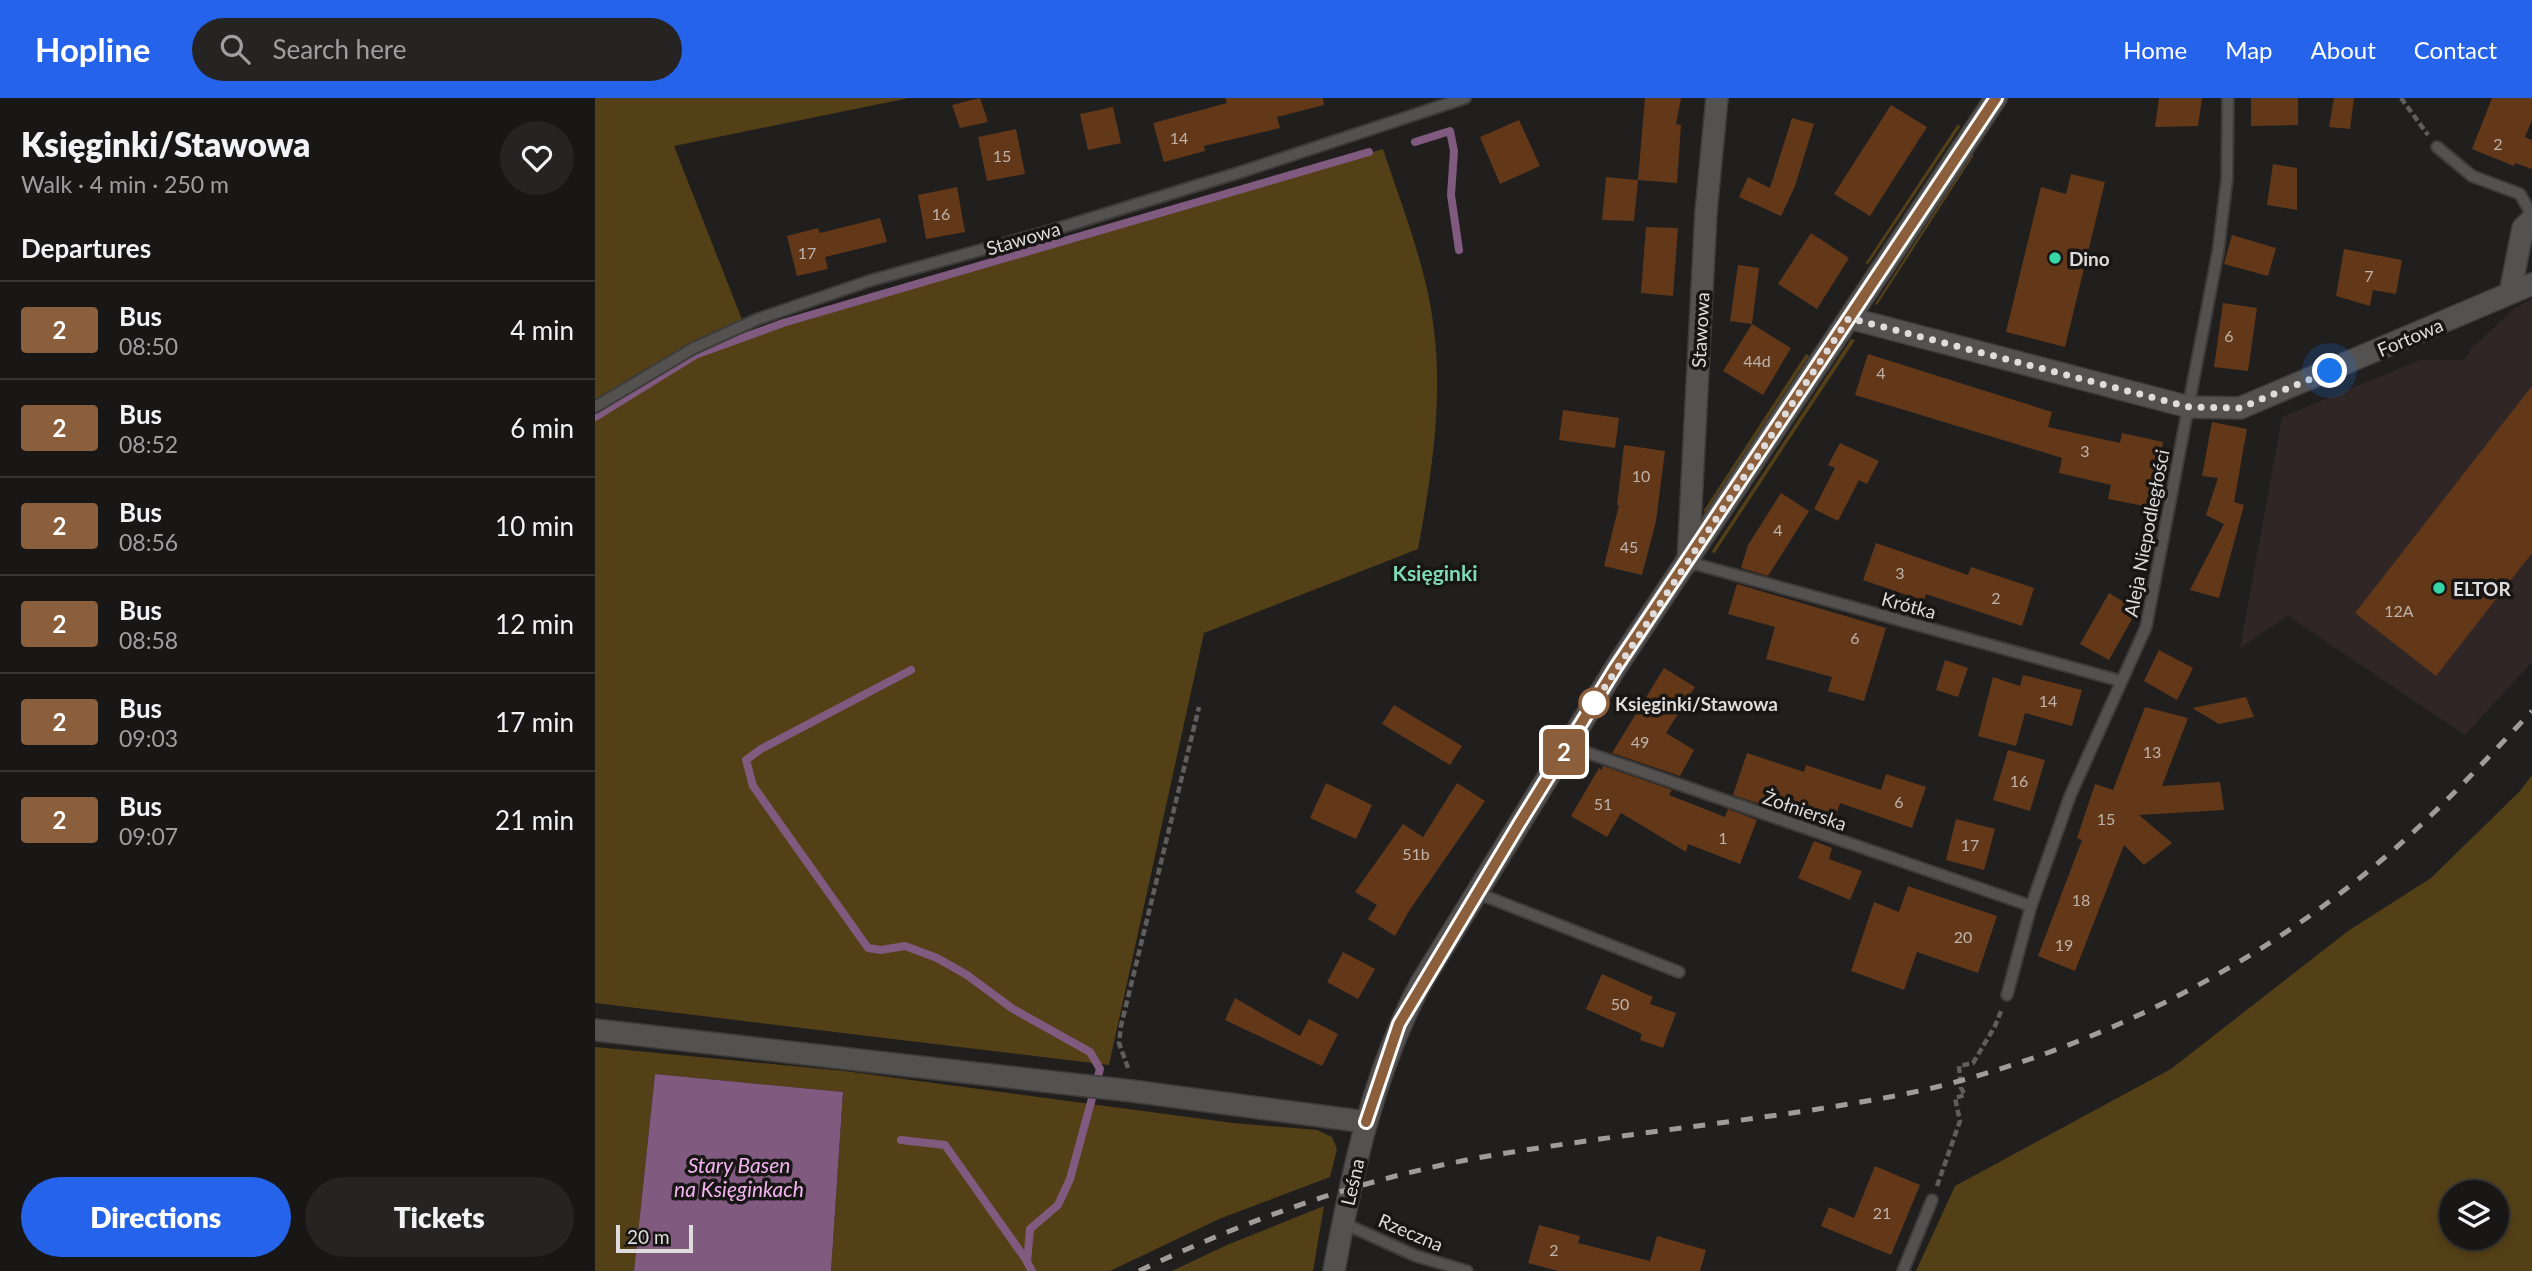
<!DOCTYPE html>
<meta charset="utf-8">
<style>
:root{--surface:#191616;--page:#262323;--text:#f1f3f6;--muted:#9f9fa1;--line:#373535;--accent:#2563eb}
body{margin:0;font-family:Lato,sans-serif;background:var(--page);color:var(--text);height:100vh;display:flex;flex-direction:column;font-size:26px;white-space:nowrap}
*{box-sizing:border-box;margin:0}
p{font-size:23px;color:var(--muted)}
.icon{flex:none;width:38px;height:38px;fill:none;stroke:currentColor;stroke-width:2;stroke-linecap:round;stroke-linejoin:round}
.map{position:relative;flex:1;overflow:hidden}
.panel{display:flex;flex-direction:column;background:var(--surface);width:595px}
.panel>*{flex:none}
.badge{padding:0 14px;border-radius:5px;font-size:24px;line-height:46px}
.controls{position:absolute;left:1844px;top:1082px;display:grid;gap:14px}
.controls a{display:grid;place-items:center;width:70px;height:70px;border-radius:50%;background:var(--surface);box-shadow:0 4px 10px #0003,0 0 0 2px var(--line);font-size:35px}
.scale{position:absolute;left:21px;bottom:18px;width:77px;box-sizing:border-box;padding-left:7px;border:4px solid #dedcdc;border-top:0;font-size:19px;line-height:24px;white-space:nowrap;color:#dedcdc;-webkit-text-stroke:5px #181515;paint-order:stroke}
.you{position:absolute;width:35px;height:35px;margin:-18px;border:5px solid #fff;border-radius:50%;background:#1a73e8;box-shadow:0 0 0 10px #1a73e833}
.map>.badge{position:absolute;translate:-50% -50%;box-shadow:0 0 0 4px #fff}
h2{padding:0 21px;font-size:26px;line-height:63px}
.round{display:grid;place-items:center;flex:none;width:74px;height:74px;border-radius:37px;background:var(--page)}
.summary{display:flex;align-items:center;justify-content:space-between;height:119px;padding:0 21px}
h1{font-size:33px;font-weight:800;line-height:52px}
.primary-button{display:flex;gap:14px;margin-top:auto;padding:14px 21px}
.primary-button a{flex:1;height:80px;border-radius:42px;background:var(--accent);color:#fff;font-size:28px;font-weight:800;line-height:80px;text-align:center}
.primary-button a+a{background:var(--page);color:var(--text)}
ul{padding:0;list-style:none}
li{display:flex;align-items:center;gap:21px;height:98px;padding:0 21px;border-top:2px solid var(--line)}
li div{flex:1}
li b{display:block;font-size:26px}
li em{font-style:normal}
li .badge{min-width:77px;font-weight:700;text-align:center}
header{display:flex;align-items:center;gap:42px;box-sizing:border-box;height:98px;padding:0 35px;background:var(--accent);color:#fff}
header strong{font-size:33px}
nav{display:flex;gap:38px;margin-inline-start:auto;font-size:24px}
.search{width:490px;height:63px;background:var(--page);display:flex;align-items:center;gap:18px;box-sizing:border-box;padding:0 24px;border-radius:38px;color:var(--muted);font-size:26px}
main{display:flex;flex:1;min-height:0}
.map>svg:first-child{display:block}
.built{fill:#2f2625}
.green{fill:#544017;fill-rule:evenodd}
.water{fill:#815a7f}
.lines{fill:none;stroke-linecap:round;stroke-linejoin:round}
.stream{stroke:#815a7f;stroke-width:8}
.building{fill:#623819}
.service-casing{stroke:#3e3b3b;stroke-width:14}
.minor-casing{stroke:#3e3b3b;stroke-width:24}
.secondary-casing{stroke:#3e3b3b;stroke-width:24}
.path{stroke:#605d5d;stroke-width:4.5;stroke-dasharray:7 3.5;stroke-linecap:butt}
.service{stroke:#545151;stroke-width:10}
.minor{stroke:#545151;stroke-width:21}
.secondary{stroke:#545151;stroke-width:21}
.rail{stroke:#9f9c9c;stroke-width:5;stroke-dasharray:12 12;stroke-linecap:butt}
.line-casing{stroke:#fff;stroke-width:16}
.line{stroke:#8b5e3c;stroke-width:10}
.walk{stroke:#dedcdc;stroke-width:7;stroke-dasharray:0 12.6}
.poi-dot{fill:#37d4a6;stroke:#181515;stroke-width:2.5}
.stop-dot{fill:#fff;stroke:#8b5e3c;stroke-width:3.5}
.labels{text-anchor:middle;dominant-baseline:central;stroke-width:7;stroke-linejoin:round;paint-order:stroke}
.number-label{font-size:16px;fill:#bfb3ab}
.street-label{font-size:19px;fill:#dedcdc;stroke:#181515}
.poi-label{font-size:19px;font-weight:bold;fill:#dedcdc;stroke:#181515;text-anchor:start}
.stop-label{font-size:19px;font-weight:bold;fill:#dedcdc;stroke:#181515;text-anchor:start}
.neighbourhood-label{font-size:21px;font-weight:bold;fill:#7fdab9;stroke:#181515}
.water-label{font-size:21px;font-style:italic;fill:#f2b4ee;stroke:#181515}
</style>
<header>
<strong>Hopline</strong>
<div class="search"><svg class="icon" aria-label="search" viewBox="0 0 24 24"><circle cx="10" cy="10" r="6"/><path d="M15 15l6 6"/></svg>Search here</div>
<nav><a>Home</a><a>Map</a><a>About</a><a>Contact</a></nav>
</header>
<main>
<section class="panel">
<div class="summary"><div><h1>Księginki/Stawowa</h1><p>Walk · 4 min · 250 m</p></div><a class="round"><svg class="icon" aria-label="heart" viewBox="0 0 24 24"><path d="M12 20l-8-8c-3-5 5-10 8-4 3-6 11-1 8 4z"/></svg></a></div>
<h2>Departures</h2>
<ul>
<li><span class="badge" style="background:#8b5e3c;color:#fff">2</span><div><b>Bus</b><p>08:50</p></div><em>4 min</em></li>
<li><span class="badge" style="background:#8b5e3c;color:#fff">2</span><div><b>Bus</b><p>08:52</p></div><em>6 min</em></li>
<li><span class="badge" style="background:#8b5e3c;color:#fff">2</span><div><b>Bus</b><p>08:56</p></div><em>10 min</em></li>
<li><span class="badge" style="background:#8b5e3c;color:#fff">2</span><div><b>Bus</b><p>08:58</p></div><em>12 min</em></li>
<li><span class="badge" style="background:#8b5e3c;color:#fff">2</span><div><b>Bus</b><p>09:03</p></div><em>17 min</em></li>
<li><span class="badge" style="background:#8b5e3c;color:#fff">2</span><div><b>Bus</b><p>09:07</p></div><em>21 min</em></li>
</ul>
<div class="primary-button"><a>Directions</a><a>Tickets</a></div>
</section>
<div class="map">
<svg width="1937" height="1173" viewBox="0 0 1937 1173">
<rect width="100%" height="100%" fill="#211e1e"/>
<path class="built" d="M1937,201v363l-67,73 -177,-119 -48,32 42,-231 138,-57h44l8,-12 43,-40z"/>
<g class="green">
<path d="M0,0h314l-235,48 74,189 106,-34 529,-152c19,58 44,119 51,181 9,73 -3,148 -16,219l-214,84 -95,432 -514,-62z"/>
<path d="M1363,26l2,3 -91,136 -4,1z"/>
<path d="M1377,56l2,1 -97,150 -2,-1z"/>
<path d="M1256,241l4,1 -141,214 -2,-3z"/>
<path d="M1211,256l3,2 -104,158 -1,-4z"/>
<path d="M1937,677v496h-616l39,-85 216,-117 177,-138 83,-53 89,-87zM1857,1094h45v45h-45z"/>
<path d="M0,949l249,24 389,52 84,7 15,7 5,12 -7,28 -111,42 -109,52h-279l12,-179 -188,-18 -21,197h-39z"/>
<path d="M729,1108l-11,65h-141l55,-26z"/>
</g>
<path class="water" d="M60,976l188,18 -12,179h-197z"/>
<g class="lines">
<g class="stream">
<path d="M820,44l35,-11 4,20 -3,44 8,55"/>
<path d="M0,319l100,-62 88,-32 586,-171"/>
<path d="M316,572l-150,79 -15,11 7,26 115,162 13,2 24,-4 32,12 30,17 46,34 77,43 10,17 -30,110 -12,26 -28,24 -3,33 5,9"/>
<path d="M306,1042l44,5 82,116"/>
</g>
</g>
<g class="building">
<path d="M385,0l8,24 -28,6 -8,-23z"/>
<path d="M630,0h98l1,7 -47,12 3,11 -76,18 1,5 -41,11 -11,-39 74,-20z"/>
<path d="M1050,0h36l-5,26 5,1 -4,58 -39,-3z"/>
<path d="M1564,0h43l-4,28 -43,1z"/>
<path d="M1656,0h47v27l-47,1z"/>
<path d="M1739,0h20l-4,31 -21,-2z"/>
<path d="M1897,0h40v22l-7,17 7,3v29l-17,-6 -1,3 -42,-17z"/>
<path d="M1296,7l36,22 -57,89 -36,-22z"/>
<path d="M518,9l8,36 -33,7 -8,-36z"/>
<path d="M1197,20l22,6 -19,62 -14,30 -42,-19 9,-20 22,11z"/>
<path d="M924,22l21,46 -40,18 -20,-47z"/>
<path d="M421,31l9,45 -38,7 -9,-44z"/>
<path d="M1678,66l24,4v42l-30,-5z"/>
<path d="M1476,76l34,8 -40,165 -59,-15 35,-145 25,7z"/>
<path d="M1011,79l32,3 -4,41 -32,-1z"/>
<path d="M362,89l8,45 -39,7 -8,-44z"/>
<path d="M285,120l7,24 -62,15 3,12 -31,7 -10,-40 31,-8 2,5z"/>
<path d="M1051,129l32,1 -5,68 -32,-3z"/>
<path d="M1216,135l38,25 -32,51 -39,-25z"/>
<path d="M1637,137l44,13 -8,28 -44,-12z"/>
<path d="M1749,151l58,11 -6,34 -23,-4 -3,16 -34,-10z"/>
<path d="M1143,167l21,3 -7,56 -22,-3z"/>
<path d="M1628,205l34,5 -9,63 -34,-4z"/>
<path d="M1157,226l39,24 -28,47 -40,-24z"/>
<path d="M1273,256l184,58 -4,15 72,16 2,-10 41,9 -14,65 -41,-8 3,-14 -52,-12 3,-15 -207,-63z"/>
<path d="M1937,288v167l-96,123 -81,-63z"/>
<path d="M968,312l56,8 -4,30 -56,-8z"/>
<path d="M1617,324l35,7 -13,73 10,3 -25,93 -29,-8 34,-66 -18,-9 12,-37 -16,-2z"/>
<path d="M1245,345l39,18 -12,23 -8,-4 -21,41 -24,-12 21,-41 -7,-3z"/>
<path d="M1029,347l41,6 -9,70 -14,54 -38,-9 15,-61h-2z"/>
<path d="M1186,395l28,18 -41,65 -27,-8 7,-23z"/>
<path d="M1281,445l92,32 3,-8 63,21 -12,38 -96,-32 -2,7 -61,-21z"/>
<path d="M1142,486l149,44 -22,73 -36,-10 4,-14 -66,-18 9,-32 -47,-13z"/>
<path d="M1514,495l28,17 -28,50 -29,-16z"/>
<path d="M1564,552l34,18 -16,32 -33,-19z"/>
<path d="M1350,562l23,8 -10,29 -22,-7z"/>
<path d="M1069,570l31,19 -29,46 28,17 -14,26 -68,-23z"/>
<path d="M1428,577l59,15 -10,36 -47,-13 -9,33 -38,-10 15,-59 27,9z"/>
<path d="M1651,599l8,20 -35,7 -27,-16z"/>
<path d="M799,607l68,41 -12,19 -68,-41z"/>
<path d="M1550,609l43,11 -26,68 58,-4 4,28 -85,5 33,28 -28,22 -20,-20 -49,126 -37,-15 44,-116 -5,-2 18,-54 18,6z"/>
<path d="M1413,652l37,10 -15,51 -37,-11z"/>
<path d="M1152,655l57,19 2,-7 75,25 5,-16 40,13 -14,41 -72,-25 -5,16 -54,-17 -3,8 -45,-15z"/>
<path d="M1008,668l69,24 -3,5 56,22 3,-8 29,11 -17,44 -52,-20 -2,8 -65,-39 -14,24 -36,-21 28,-48 2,2z"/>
<path d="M731,685l46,22 -16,34 -46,-21z"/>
<path d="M862,685l28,18 -76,110 -14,25 -27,-17 9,-14 -22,-13 48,-68 20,13z"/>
<path d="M1361,721l39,10 -11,41 -38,-10z"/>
<path d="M1219,743l18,7 -3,11 33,12 -12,29 -52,-22z"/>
<path d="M1313,788l89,30 -19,57 -61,-21 -13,38 -53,-19 23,-69 25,10z"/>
<path d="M748,854l32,17 -17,30 -31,-17z"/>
<path d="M1007,876l51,23 -3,7 26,9 -13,35 -23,-8 2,-6 -56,-25z"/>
<path d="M640,900l65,38 9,-17 29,15 -16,32 -97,-46z"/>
<path d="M1280,1068l45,19 -29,70 -70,-29 8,-19 25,11z"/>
<path d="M944,1127l41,11 -2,7 72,18 7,-25 49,14 -6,21h-142l-30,-8z"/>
</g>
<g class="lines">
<defs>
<g id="service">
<path d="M1842,49l35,29 48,18 12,21"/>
<path d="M0,309l99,-59 64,-29 111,-38 184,-51 191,-59 221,-73"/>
<path d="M1093,464l433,119"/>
<path d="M973,648l463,160"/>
<path d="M882,795l202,79"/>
<path d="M1412,897l24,-89 39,-110 76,-169 72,-375 9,-73 1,-81"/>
<path d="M748,1125l73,33 51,15"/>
<path d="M1308,1173l29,-71"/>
</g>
<g id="minor">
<path d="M1915,195l13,-65 9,-9"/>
<path d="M1254,220l340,89 51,1 292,-124"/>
<path d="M1093,464l18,-350 11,-114"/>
<path d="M0,932l537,61 234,31"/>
</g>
<path id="secondary" d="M739,1173c18,-99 39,-198 87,-288l195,-316 380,-569"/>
</defs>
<use href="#service" class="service-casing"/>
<use href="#minor" class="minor-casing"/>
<use href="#secondary" class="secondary-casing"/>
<g class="path">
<path d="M1806,0l27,37"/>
<path d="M533,970l-9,-25 2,-17 78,-319"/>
<path d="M1342,1088l23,-65 -5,-23 10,-3 -4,-7 -2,-22 14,-3 22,-37 6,-15"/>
</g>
<use href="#service" class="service"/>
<use href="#minor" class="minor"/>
<use href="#secondary" class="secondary"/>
<path class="rail" d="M544,1173c120,-57 242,-99 374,-119 99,-16 199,-27 299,-42 50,-8 102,-16 151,-30 154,-43 299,-118 421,-222 53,-45 100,-96 148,-147"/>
</g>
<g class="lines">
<defs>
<path id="line" d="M771,1024l33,-98 120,-200 97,-157 380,-569"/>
</defs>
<use href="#line" class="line-casing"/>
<use href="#line" class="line"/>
<path class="walk" d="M999,605l-5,8 260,-393 340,89 51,1 90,-37"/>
</g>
<g class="poi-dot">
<circle cx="1460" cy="160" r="7"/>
<circle cx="1844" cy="490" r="7"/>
</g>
<circle class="stop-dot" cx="999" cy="605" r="14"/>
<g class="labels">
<g class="number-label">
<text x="584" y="39">14</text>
<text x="1903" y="45">2</text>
<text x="407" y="57">15</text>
<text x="346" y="115">16</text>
<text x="212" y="154">17</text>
<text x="1774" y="177">7</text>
<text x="1634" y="237">6</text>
<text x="1162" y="262">44d</text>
<text x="1286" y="274">4</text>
<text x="1490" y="352">3</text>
<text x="1046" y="377">10</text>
<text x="1183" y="431">4</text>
<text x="1034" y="448">45</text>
<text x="1305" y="474">3</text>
<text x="1401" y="499">2</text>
<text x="1804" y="512">12A</text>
<text x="1260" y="539">6</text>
<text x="1453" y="602">14</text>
<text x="1045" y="643">49</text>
<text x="1557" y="653">13</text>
<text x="1424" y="682">16</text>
<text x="1304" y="703">6</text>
<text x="1008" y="705">51</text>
<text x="1511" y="720">15</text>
<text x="1128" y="739">1</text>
<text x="1375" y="746">17</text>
<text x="821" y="755">51b</text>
<text x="1486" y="801">18</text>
<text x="1368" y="838">20</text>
<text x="1469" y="846">19</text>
<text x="1025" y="905">50</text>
<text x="1287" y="1114">21</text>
<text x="959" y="1151">2</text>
</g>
<g class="street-label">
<text transform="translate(428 140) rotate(-16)">Stawowa</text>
<text transform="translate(1105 232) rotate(-87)">Stawowa</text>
<text transform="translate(1815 239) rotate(-23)">Fortowa</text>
<text transform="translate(1551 435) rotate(-79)">Aleja Niepodległości</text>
<text transform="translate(1314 507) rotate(15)">Krótka</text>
<text transform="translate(1210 712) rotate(19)">Żołnierska</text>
<text transform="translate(757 1084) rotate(-77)">Leśna</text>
<text transform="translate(816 1134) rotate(23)">Rzeczna</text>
</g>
<g class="poi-label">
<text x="1474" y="160">Dino</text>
<text x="1858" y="490">ELTOR</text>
</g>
<g class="stop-label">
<text x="1020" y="605">Księginki/Stawowa</text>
</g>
<g class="neighbourhood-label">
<text x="840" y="474">Księginki</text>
</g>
<g class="water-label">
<text x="144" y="1066">Stary Basen<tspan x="144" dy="24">na Księginkach</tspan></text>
</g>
</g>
</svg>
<div class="controls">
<a><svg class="icon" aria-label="layers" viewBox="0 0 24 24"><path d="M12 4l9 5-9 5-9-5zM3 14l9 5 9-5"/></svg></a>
</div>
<div class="scale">20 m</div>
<div class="you" style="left:1735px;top:273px"></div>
<b class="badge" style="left:969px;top:654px;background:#8b5e3c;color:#fff">2</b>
</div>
</main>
